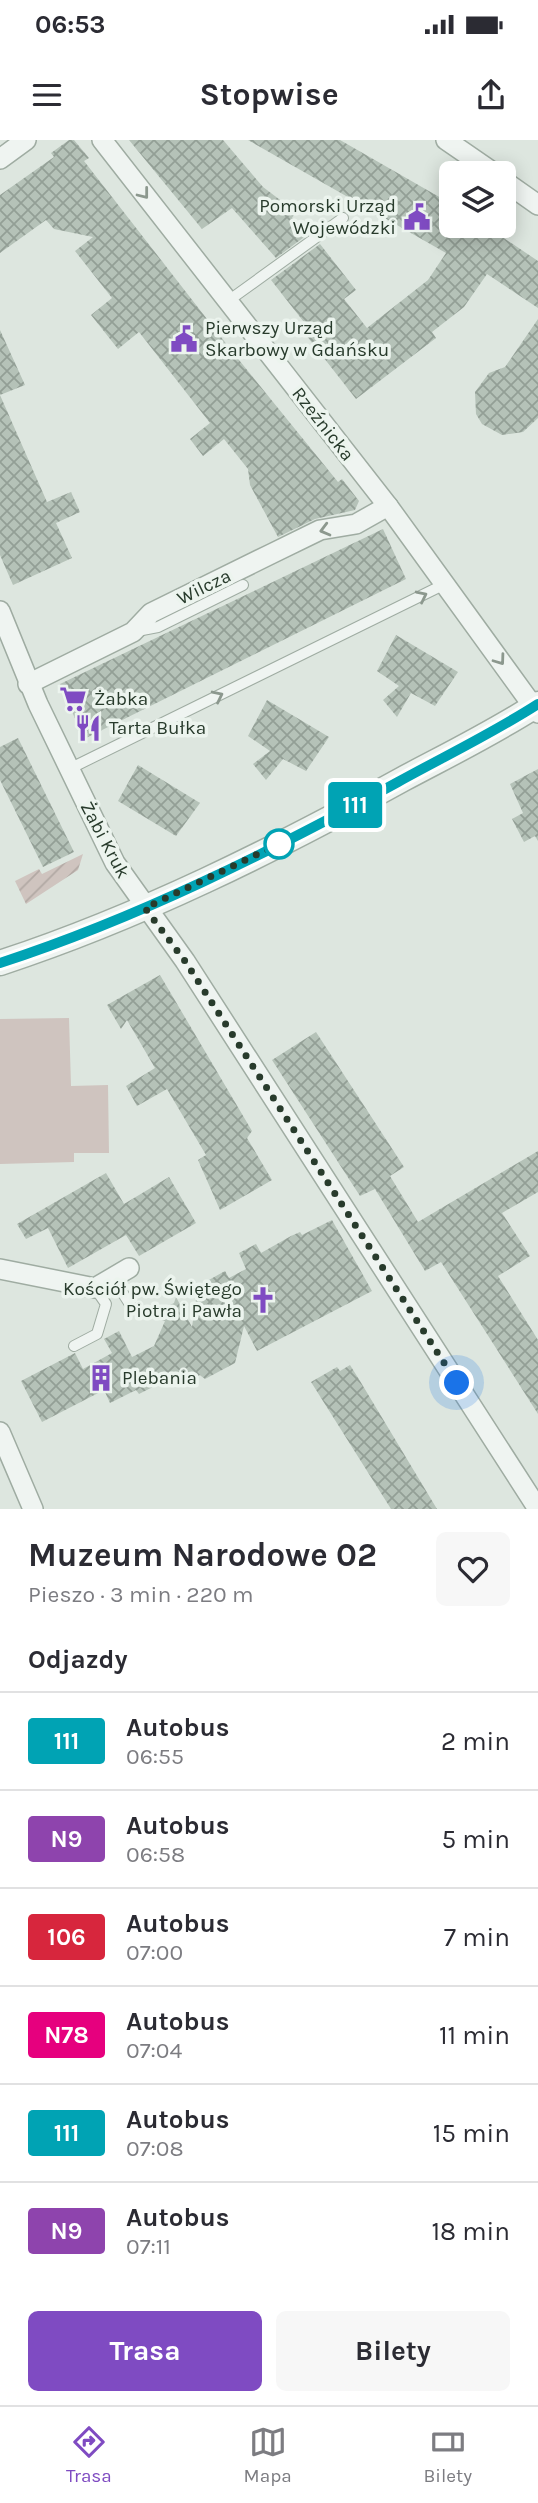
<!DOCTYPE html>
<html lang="pl">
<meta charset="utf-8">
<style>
:root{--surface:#fff;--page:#f7f7f7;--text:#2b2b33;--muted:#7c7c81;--line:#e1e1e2;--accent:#7f4bc2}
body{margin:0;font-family:Karla,sans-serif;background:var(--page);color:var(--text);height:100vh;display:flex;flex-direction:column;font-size:26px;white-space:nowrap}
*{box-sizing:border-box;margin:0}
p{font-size:23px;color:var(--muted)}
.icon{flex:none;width:38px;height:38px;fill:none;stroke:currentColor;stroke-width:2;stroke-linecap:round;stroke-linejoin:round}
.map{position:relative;height:1369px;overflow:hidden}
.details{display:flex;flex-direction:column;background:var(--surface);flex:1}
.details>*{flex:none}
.badge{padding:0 14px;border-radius:5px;font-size:24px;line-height:46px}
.controls{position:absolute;left:439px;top:21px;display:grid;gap:14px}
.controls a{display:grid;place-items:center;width:77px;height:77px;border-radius:10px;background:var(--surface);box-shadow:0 4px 18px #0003;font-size:35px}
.you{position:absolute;width:35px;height:35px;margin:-18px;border:5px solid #fff;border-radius:50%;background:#1a73e8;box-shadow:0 0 0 10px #1a73e833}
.map>.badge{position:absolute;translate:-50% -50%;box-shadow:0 0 0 4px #fff}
h2{padding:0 28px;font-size:26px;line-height:63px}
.round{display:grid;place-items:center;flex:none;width:74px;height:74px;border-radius:10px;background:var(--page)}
.headline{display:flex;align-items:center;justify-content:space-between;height:119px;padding:0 28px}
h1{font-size:33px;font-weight:700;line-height:52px}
.action{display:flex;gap:14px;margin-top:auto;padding:14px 28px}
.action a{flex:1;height:80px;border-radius:10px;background:var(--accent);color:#fff;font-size:28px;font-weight:700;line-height:80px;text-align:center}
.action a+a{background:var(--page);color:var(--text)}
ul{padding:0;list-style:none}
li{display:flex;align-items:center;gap:21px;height:98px;padding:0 28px;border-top:2px solid var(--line)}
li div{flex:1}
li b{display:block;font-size:26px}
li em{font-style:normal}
li .badge{min-width:77px;font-weight:700;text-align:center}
.status{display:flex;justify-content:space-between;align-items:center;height:49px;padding:0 35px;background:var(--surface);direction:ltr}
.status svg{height:19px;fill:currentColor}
header{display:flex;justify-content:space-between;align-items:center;height:91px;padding:0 28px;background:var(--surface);font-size:32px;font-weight:700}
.tab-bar{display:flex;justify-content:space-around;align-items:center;height:98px;border-top:2px solid var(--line);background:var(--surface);font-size:19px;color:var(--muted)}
.tab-bar a{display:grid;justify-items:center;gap:4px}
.tab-bar .current{color:var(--accent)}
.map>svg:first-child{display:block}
.green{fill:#cfc4bf}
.garden{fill:url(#garden-furrows)}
.building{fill:url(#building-cross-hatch)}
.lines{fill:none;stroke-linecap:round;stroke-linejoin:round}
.service-casing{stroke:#9faca2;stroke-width:12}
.minor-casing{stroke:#9faca2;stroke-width:22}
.tertiary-casing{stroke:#9faca2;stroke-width:27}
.service{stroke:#eff4f1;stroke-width:10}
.minor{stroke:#eff4f1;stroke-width:19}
.tertiary{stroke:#eff4f1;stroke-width:24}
.oneway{stroke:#8c988e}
.line-casing{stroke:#fff;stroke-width:16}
.line{stroke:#00a3b4;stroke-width:10}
.walk{stroke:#283b2c;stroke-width:7;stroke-dasharray:0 12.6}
.stop-dot{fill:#fff;stroke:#00a3b4;stroke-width:3.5}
.labels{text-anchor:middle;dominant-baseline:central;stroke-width:7;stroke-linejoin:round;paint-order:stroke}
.poi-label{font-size:19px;fill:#283b2c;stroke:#ecf4ee;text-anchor:start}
.street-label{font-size:19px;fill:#283b2c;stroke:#ecf4ee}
</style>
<div class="status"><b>06:53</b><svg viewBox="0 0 49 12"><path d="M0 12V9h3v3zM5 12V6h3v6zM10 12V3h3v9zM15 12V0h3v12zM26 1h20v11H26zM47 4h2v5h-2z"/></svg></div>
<header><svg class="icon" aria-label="menu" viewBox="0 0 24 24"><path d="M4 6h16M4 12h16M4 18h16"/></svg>Stopwise<svg class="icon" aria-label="share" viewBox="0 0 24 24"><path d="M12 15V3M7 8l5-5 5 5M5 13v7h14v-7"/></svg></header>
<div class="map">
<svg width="538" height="1369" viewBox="0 0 538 1369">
<defs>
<pattern id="garden-furrows" width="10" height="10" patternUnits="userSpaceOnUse" patternTransform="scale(1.75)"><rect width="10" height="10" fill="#cfc4bf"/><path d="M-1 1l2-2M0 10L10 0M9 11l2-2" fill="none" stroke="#b2a9a4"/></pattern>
<pattern id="building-cross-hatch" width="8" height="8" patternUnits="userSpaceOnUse" patternTransform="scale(1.75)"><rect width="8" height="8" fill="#b5c2b8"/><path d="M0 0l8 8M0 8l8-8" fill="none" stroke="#939f96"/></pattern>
</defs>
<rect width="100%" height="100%" fill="#dde6df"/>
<path class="green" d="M69,878l2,68 37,-1 1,68h-35v9l-74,2v-145z"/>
<path class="garden" d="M83,714l-5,16 -52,34 -11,-23 24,-12 3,5z"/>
<g class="building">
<path d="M69,0h5l15,18 -5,3 151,194 103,127 4,-3 17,22 -4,9 -40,9 -37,18 -28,-52 -2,-16 -24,-30 -21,17 -13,-17 20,-16 -71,-91 -21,17 -27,-34 21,-17 -37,-47 18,-14 -39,-8 -8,-9 -46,33v-58l54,-38 -3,-4z"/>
<path d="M129,0h94l40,47 33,25 -4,6 19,14 -35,26 -44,-50 -30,21z"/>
<path d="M248,0h92l108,62 4,3v21h34l52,35v47l-51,-34 -23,33 -32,25 4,6 -80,61 -54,-69 5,-4 -36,-46 49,-36 36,46 -12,9 23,29 61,-48 18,-27z"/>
<path d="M538,179v99l-15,14 -21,3 -20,-11 -6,-10 -1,-22 14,-19 16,-6z"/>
<path d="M0,190l25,55 -25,10 47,107 24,-10 9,20 -24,11 16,35 -59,27 -13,-30z"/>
<path d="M383,389l23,50 -322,160 -24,-55z"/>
<path d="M396,495l62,37 -23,34 -24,-13 -14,24 -14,-17 16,-14 -22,-15z"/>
<path d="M267,560l62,37 -23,34 -23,-12 -17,21 -13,-16 17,-13 -22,-15z"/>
<path d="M18,598l56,114 -31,15 -43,-87v-33z"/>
<path d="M138,625l62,38 -24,33 -58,-35z"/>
<path d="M538,629v72l-3,-5 -11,6 -12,-23 11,-6 -13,-29z"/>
<path d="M160,835l92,156 -5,7 25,42 -52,30 -22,-50 8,-5 -39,-66 -30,17 -11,-20 29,-18 -28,-48 -6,9 -14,-24z"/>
<path d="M316,892l88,135 -14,9 28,46 120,-71v41l-36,21 28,43 -32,20 40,64v74l-97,-152 -16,9 -50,-82 -15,7 -88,-136z"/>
<path d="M106,1033l18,31 45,-27 27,46 -57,33 -13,-21 -58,33 -20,-40 -22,11 -9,-15z"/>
<path d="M332,1080l40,71 -115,60 -13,-25 -9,37 -30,16 -5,-4 -9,5 -9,-8 -43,22 -3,-4 -26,13 -6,-13 -62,32 -21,-41 54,-28 8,16 29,-16 -8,-14 15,-8 13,26 22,-11 11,-25 -19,-4 28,-14 2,-6 16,30 6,-41 27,-15 4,7 17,-9 -7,-16 17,-9 5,9 30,-17 9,-4 2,3z"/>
<path d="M350,1225l10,16 77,128h-46l-80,-127 26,-15 3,4z"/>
</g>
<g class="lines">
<defs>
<g id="service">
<path d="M228,161l115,-83"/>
<path d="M137,491l21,-4 85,-42"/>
<path d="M69,629l376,-185"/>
<path d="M113,1138l20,31"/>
<path d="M74,1206l23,-12 9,-30 -11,-16"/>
</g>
<g id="minor">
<path d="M102,0l286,366 150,207"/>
<path d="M446,0l48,33"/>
<path d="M0,19l26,-19"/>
<path d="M504,41l34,24"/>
<path d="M0,471l38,93 77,159 70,98 353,548"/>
<path d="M28,544l105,-52 18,-19 120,-59 49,-24 36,-6 32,-18"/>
<path d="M0,1129l95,19 34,-20"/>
<path d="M0,1292l33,77"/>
</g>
<path id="tertiary" d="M0,823c140,-46 274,-113 403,-184 45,-24 92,-47 135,-75"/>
</defs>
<use href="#service" class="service-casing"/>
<use href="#minor" class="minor-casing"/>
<use href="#tertiary" class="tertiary-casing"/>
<use href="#service" class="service"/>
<use href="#minor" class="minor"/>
<use href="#tertiary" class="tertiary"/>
</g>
<defs><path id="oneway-chevron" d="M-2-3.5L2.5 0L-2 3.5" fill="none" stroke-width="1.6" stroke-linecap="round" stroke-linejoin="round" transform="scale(1.75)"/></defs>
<g class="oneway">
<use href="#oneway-chevron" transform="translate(144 54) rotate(52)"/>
<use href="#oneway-chevron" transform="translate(325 390) rotate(165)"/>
<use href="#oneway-chevron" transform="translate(422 456) rotate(-26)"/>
<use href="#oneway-chevron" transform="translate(500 520) rotate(54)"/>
<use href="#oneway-chevron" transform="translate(218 556) rotate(-26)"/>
</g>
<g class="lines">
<defs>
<path id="line" d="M0,823c138,-45 270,-111 398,-181 47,-26 95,-49 140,-78"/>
</defs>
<use href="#line" class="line-casing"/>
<use href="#line" class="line"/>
<path class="walk" d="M279,704l-134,64 40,53 272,422"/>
</g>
<defs>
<symbol id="civic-bare" viewBox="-9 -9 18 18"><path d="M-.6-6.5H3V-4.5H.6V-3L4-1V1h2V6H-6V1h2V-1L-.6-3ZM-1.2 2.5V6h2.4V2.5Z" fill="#7f4bc2" stroke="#ecf4ee" stroke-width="2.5" paint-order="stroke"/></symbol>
<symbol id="supermarket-bare" viewBox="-9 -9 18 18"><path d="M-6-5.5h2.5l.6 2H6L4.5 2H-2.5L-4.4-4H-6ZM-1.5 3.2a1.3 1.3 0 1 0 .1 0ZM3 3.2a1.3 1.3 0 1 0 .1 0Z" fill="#7f4bc2" stroke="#ecf4ee" stroke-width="2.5" paint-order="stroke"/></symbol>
<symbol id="restaurant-bare" viewBox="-9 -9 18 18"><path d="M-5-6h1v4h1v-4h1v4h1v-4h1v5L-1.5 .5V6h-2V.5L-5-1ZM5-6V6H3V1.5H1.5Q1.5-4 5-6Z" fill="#7f4bc2" stroke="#ecf4ee" stroke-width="2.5" paint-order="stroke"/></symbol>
<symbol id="church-bare" viewBox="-9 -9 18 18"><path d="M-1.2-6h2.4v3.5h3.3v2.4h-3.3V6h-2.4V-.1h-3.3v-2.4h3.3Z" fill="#7f4bc2" stroke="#ecf4ee" stroke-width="2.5" paint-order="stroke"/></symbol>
<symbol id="building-bare" viewBox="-9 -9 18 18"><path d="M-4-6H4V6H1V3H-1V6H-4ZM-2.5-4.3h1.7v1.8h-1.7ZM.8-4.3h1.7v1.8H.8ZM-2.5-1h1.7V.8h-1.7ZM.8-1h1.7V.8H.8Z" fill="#7f4bc2" stroke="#ecf4ee" stroke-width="2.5" paint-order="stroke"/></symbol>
</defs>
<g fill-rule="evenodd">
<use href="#civic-bare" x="398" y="58" width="38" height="38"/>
<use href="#civic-bare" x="165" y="180" width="38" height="38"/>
<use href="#supermarket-bare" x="54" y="540" width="38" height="38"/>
<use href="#restaurant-bare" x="69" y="569" width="38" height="38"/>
<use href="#church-bare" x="244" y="1141" width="38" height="38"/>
<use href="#building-bare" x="82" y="1219" width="38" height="38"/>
</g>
<circle class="stop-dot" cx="279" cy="704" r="14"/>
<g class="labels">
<g class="poi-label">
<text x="396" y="66" text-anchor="end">Pomorski Urząd<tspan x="396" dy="22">Wojewódzki</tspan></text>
<text x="205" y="188">Pierwszy Urząd<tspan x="205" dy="22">Skarbowy w Gdańsku</tspan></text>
<text x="94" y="559">Żabka</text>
<text x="109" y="588">Tarta Bułka</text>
<text x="242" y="1149" text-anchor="end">Kościół pw. Świętego<tspan x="242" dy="22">Piotra i Pawła</tspan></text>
<text x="122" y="1238">Plebania</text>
</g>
<g class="street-label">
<text transform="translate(323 284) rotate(52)">Rzeźnicka</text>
<text transform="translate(204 447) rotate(-26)">Wilcza</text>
<text transform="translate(105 700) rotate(62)">Żabi Kruk</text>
</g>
</g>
</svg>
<div class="controls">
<a><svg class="icon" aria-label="layers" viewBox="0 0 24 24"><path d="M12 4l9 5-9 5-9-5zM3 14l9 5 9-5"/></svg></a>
</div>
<div class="you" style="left:457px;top:1243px"></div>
<b class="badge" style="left:355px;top:665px;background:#00a3b4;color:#fff">111</b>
</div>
<section class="details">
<div class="headline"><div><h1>Muzeum Narodowe 02</h1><p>Pieszo · 3 min · 220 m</p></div><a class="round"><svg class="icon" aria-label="heart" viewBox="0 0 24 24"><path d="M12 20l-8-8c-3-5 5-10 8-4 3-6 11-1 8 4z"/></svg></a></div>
<h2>Odjazdy</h2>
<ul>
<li><span class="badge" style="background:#00a3b4;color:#fff">111</span><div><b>Autobus</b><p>06:55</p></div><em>2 min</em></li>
<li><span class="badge" style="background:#8e44ad;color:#fff">N9</span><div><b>Autobus</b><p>06:58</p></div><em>5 min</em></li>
<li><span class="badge" style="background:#d7263d;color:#fff">106</span><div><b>Autobus</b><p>07:00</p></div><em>7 min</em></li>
<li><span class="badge" style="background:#e6007e;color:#fff">N78</span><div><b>Autobus</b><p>07:04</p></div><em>11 min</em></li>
<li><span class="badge" style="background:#00a3b4;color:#fff">111</span><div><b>Autobus</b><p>07:08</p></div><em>15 min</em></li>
<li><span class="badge" style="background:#8e44ad;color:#fff">N9</span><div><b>Autobus</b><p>07:11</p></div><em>18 min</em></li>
</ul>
<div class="action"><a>Trasa</a><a>Bilety</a></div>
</section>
<nav class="tab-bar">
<a class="current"><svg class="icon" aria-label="directions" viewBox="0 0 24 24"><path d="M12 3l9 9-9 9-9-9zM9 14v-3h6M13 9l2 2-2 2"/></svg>Trasa</a>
<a><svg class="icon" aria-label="map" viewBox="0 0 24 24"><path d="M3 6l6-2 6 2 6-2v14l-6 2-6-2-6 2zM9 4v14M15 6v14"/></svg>Mapa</a>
<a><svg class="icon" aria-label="tickets" viewBox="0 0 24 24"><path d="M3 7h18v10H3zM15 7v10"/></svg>Bilety</a>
</nav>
